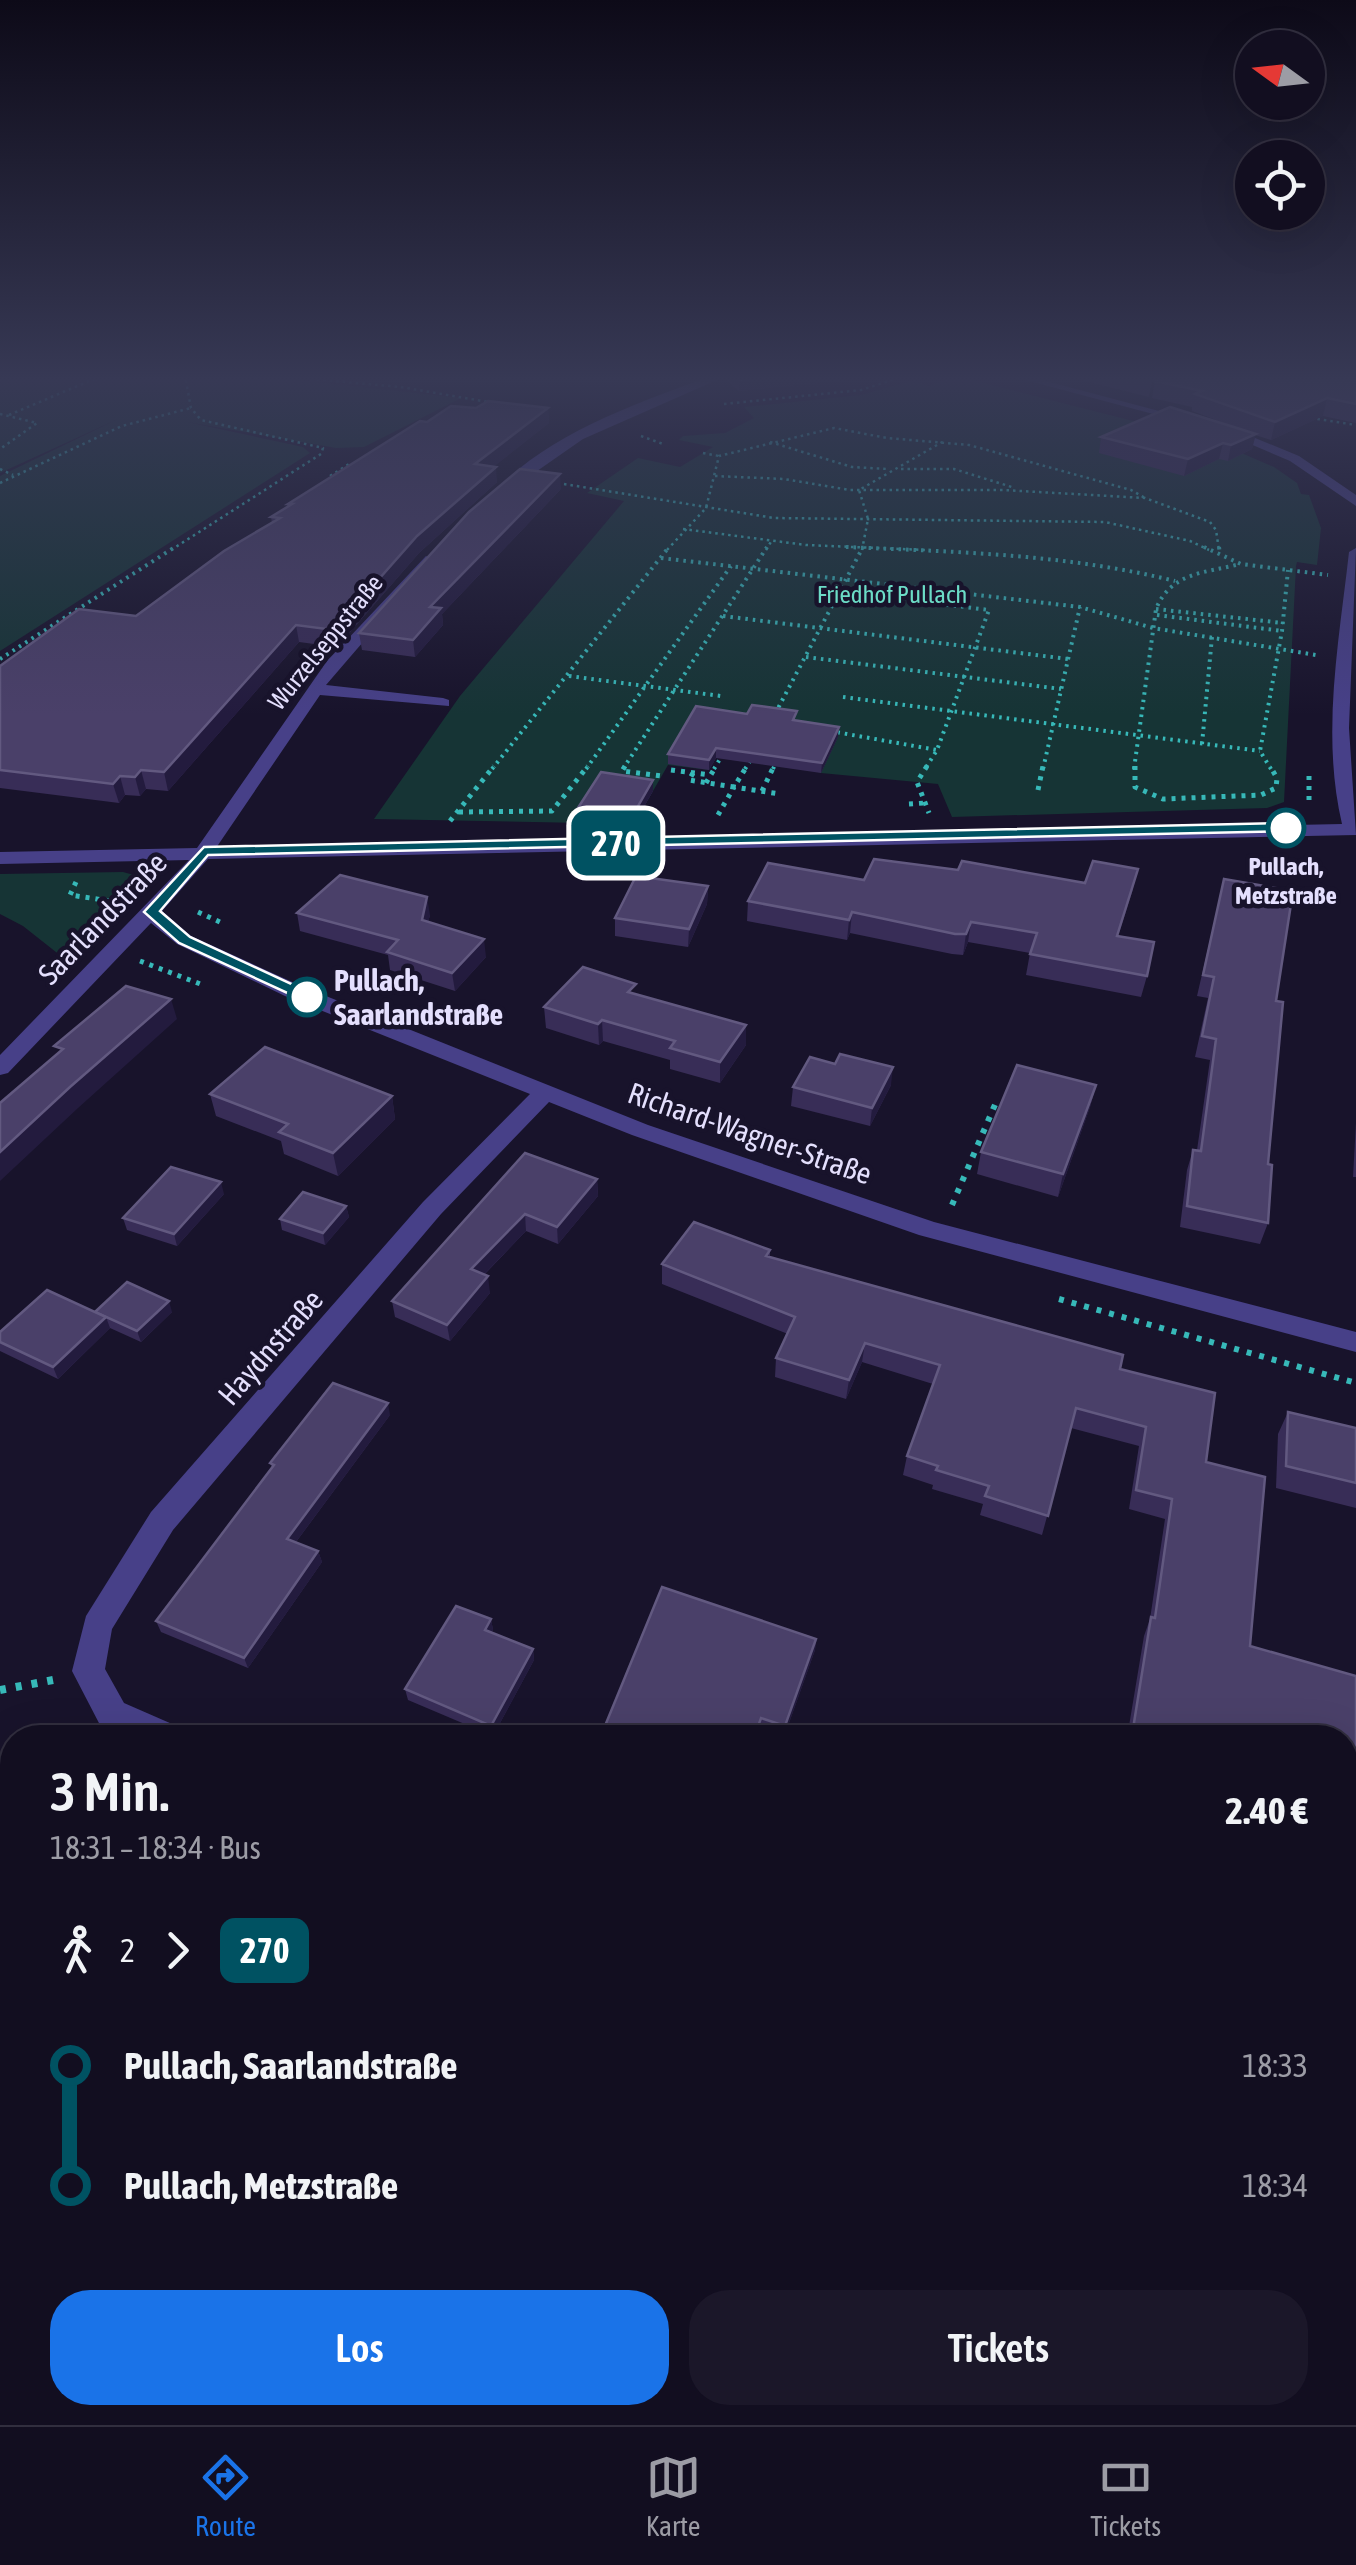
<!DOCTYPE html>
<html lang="de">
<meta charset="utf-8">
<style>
:root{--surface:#120e20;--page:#1b1729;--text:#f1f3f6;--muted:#9c9ca5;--line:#312e3e;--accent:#1a73e8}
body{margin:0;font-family:"Asap Condensed",sans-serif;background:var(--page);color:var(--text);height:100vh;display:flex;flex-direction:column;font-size:38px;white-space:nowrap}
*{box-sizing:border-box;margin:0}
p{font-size:32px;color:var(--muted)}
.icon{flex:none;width:55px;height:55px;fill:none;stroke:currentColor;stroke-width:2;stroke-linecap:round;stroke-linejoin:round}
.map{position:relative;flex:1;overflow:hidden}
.drawer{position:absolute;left:0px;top:1725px;width:1358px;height:700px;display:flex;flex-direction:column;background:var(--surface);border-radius:40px 40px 0 0;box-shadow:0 10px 40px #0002,0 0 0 2px var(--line)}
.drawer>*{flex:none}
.badge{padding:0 20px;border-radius:15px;font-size:35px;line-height:65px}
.needle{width:65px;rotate:285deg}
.buttons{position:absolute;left:1235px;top:30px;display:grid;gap:20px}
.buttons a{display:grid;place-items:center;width:90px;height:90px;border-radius:50%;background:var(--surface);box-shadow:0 10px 40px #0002,0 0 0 2px var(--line);font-size:50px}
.map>.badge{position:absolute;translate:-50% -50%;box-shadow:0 0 0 5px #fff}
.legs{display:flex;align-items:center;gap:15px;height:110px;padding:0 50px;font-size:32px}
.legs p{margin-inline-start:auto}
.headline{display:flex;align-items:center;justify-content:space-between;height:170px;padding:0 50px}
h1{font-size:55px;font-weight:600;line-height:75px}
.cta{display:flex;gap:20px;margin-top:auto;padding:20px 50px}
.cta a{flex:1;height:115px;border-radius:40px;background:var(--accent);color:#fff;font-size:40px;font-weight:600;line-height:115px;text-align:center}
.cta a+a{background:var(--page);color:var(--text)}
ul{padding:0 50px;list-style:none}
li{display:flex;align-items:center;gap:35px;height:120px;font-size:38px}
li i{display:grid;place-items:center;width:15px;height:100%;margin:0 12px;background:currentColor}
li i::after{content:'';width:25px;height:25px;margin:-12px;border:8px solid;border-radius:50%;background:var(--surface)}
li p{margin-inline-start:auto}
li:first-child i{background:linear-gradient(#0000 50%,currentColor 0)}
li:last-child i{background:linear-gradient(currentColor 50%,#0000 0)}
.tabs{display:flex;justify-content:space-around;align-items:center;height:140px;border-top:2px solid var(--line);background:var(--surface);font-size:28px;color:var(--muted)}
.tabs a{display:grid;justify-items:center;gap:5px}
.tabs .active{color:var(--accent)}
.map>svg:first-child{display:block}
.green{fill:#163435}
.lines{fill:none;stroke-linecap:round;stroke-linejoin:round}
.path-far4{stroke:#37b9b9;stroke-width:2.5;stroke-dasharray:2.5 4;stroke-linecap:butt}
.path-far3{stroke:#37b9b9;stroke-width:4;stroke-dasharray:2.5 5;stroke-linecap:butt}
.path-far2{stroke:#37b9b9;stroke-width:5;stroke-dasharray:4 6;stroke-linecap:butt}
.path-far1{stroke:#37b9b9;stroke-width:6;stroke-dasharray:5 8;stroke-linecap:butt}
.path{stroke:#37b9b9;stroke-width:8;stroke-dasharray:6 10;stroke-linecap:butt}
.minor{fill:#474088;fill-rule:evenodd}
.wall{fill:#382d57}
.shaded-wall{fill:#231b3e}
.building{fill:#4a4069;stroke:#625980;stroke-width:2.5}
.line-1{fill:#005262;stroke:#fff;stroke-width:2.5}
.stop-1-dot{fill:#fff;stroke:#005262;stroke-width:5}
.labels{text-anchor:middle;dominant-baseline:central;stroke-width:9;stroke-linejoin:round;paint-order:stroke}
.far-park-label{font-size:25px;fill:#6cdcc7;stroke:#18132b}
.far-street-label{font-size:25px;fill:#e4dffd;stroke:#18132b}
.far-stop-label{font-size:25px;font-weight:bold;fill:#e4dffd;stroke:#18132b}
.street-label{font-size:30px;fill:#e4dffd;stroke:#18132b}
.stop-label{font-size:30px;font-weight:bold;fill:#e4dffd;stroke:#18132b;text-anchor:start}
</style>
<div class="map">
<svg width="1356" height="2425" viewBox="0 0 1356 2425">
<rect width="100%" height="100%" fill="#18132b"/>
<g class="green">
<path d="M0,376h261l200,22 -97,49 -28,1 -149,-26 116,25 7,6 -310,198v-175l120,-58 -120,55z"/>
<path d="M956,376l260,66 58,25 23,16 4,11 8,1 12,33 -4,37 -20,-3 -1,4 -12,236 -17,6 -315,9 -14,-33 -117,-11 -95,-32 -17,29 -41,-5 -34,59 -260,-5 86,-123 164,-195 -37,-8 51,-35 42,9 33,-20 -34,-7 4,-4 42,-3 29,-15 -10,-11 117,-12 53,-15 14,6z"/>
<path d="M123,872l18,5 -3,7 -63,66 -14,6 -38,-30 -23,-12v-40z"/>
</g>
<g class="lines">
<g class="path-far4">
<path d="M278,376l123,11 93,16"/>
<path d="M724,404l137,-14 43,-14"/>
<path d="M0,414l37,9 -37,26"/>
<path d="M9,415l92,-39"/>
<path d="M1311,418l45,7"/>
<path d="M641,436l22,8"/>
<path d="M770,442l82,25 36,2"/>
<path d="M703,453l16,3"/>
<path d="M0,469l13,6"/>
<path d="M901,469h53l61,19"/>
<path d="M330,476l19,-12"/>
<path d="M715,476l69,3 66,11h153l142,8 65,24 6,8 3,20"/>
<path d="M0,483l122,-57 69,-18"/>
<path d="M564,484l210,34 331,4 85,19 19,9"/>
<path d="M683,529l123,16 119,5"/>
<path d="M171,550l150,-96 2,-6 -122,-28 -10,-12 -6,-32"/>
<path d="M667,550l39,-42 13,-52 115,-28 53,10 82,7 162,45 14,8"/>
<path d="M766,550l6,-10"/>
<path d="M862,550l6,-31 -9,-29 85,-49"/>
</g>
<g class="path-far3">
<path d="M846,547c112,5 220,7 329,34"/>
<path d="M1204,547l37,17 87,11"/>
<path d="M1219,547l1,7"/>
<path d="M661,558l419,49 73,21 163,27"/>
<path d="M842,592l147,18 -52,140 -12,19"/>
<path d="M1156,609l127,14"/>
<path d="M1157,615l125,16"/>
<path d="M723,616l345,43"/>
<path d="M806,657l255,32"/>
<path d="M0,659l175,-112"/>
<path d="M569,676l152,20"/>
<path d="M843,697l417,54"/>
<path d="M775,714l88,-167"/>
<path d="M830,731l107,19"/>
<path d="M1202,744l10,-107"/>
<path d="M492,769l177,-222"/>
<path d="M586,769l145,-203"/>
<path d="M623,769l144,-222"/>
<path d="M714,769l9,-15"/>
<path d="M745,769l7,-11"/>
<path d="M773,769l3,-7"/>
<path d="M1043,769l37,-162"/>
<path d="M1134,769l22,-160c15,-37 49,-36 84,-45"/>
<path d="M1271,769l-11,-18 22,-120 6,-61"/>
</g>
<g class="path-far2">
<path d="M625,766l-3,5 39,5"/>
<path d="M927,766l-10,16 12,31"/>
<path d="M1135,766v21l28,12 98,-4 15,-7 1,-10 -7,-12"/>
<path d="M671,770l39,5"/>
<path d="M693,773l-4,7 45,7 13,-21"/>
<path d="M1309,776v28"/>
<path d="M706,783l10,-17"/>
<path d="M1038,790l5,-24"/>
<path d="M762,791l12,-25"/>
<path d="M909,804l16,-1"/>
<path d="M459,812l93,-1 36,-45"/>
<path d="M718,815l16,-28 46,7"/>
<path d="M450,821l44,-55"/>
<path d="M76,882l-6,13 47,7"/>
<path d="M198,912l24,11"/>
<path d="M140,961l63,24"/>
</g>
<g class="path-far1">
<path d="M952,1205l45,-105"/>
<path d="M1059,1299l297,84"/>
</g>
<path class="path" d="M0,1690l53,-10"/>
<g class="minor">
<path d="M711,376h15l-143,63 -76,53 -10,-3c55,-57 141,-86 214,-113z"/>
<path d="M1010,376h17l166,44 -6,3z"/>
<path d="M1226,426l73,30 57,39v11l-66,-45 -68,-29z"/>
<path d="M1356,548l-7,180 7,107 -1148,24 -46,52 29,25 110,50 347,139 286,97 422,110v20l-437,-117 -287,-100 -83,-33 -108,112 -268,316 -61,99 -7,40 19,34 55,24 5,11h-56l-28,-13 -28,-54 14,-55 65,-104 272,-310 107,-108 -245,-98 -108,-52 -26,-21 -143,150 -8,2v-20l189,-195 -189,4v-12l197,-4 130,-187 99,-105 7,4 -2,3 -105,122 117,13 6,2v6l-129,-11 -104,153 1126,-24c-21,-90 -3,-182 7,-272z"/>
<path d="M1345,2243l11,4v43l-11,-4z"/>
</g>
</g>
<g class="wall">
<path d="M726,376h142l-4,2 -125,13 -13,-11z"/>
<path d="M1065,376h88l-4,21z"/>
<path d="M1356,376v47l-33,-7 -52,24 -16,-5 -3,14 -24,12 -9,-2 -35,17 -85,-23 2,-16 131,-11 -40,-15v-4l-40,-9 3,-17z"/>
<path d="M476,408h72l1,15 -55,43 3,16 -78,71 -82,94 -38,-5 -131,149 -22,-2 -6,7 -15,-1 -6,8 -119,-15v-122l136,-50 136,-93 -1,-6 18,-11 -1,-2 139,-82z"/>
<path d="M561,489l-119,125 1,11 -28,32 -53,-7 -3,-17z"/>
<path d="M797,721l41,16 -17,36 -105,-15 -7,12 -41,-6v-10z"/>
<path d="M653,780v11l-19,33h-60v-10z"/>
<path d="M958,870l175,19 -15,47 29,40 -6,21 -115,-22 4,-22 -62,-11 -5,13 -11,-1 -102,-21 -3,7 -100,-19 1,-20 116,-21z"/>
<path d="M1224,879l52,122 -8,163v59l-8,21 -80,-17 7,-57 6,-20h4l13,-90 -15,-3 13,-59 -11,-2z"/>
<path d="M708,886l-1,18 -19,43 -73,-11v-18z"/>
<path d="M297,913l133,2 -2,7 58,35 -31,34 -65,-21 -2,-15 -88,-24z"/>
<path d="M636,994l110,51 -26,38 -50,-14v-9l-67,-19 -4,4 -53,-17 -2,-21z"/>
<path d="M835,1064l56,21 -21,41 -79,-20 2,-19z"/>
<path d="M1096,1085l-6,22 -32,90 -81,-23 4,-22z"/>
<path d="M210,1094l182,2 3,23 -57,57 -54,-22 -3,-13 -65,-25z"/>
<path d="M1356,1123v54h-3z"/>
<path d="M525,1153l72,26 1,17 -40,48 -32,-13 -42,44 6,18 -40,48 -55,-24 -3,-16z"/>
<path d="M224,1194l-47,52 -50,-16 -4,-12z"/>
<path d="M346,1206l3,11 -24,28 -43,-15 -2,-11z"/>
<path d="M694,1222l76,28v8l353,97 -3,14 95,24 -9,69 59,15 -15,169 106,30v92l-3,-1 3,1v71l-11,-4v-97h-218l17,-102 6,-17 15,-100 -36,-10 10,-63 -68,-18 -29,107 -62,-20 3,-11 -51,-15 1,-4 -30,-10 4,-19 26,-72 -71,-22 -16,37 -71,-22 1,-19 12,-24 -126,-50v-20z"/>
<path d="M95,1312h77l-31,30 -31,-14 -52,51 -58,-28v-19z"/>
<path d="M1288,1412l68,16v80l-80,-20 2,-54z"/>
<path d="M390,1415l-94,127 22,9 4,11 -74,106 -87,-36 -5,-11 116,-153 -2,-5z"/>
<path d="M491,1619l2,11 -2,3 42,16 1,11 -41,76 -85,-36 -3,-11z"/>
<path d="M816,1639l-1,11 -31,87 -23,-9 -161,10z"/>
<path d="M0,1761l12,6v124l-12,-6z"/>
<path d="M1001,2412h164l-1,13h-151l-13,-6z"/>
</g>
<g class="shaded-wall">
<path d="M779,376h89l-4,2 -125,13v-11z"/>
<path d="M1327,398l-4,18 -52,24 4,-18z"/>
<path d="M548,408l1,15 -72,57 -2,-16z"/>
<path d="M1256,434l-4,15 -24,12 3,-16z"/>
<path d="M1223,443l-4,16 -35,17 4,-17z"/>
<path d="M496,467l1,15 -78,71 -82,94 -3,-17 83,-94z"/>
<path d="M560,474l1,15 -119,125 1,11 -28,32 -2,-17 17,-33z"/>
<path d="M296,625l3,17 -131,149 -4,-19z"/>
<path d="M839,727l-1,10 -17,36 1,-10z"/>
<path d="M716,748v10l-7,12v-10z"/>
<path d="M141,770l5,19 -6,7 -5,-19z"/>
<path d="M120,776l5,19 -6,8 -6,-19z"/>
<path d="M653,780v11l-19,33v-11z"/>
<path d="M1138,869l-5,20 -21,67 5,-20z"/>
<path d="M708,886l-1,18 -19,43 1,-18z"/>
<path d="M427,897l3,18 -6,23 -2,-18z"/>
<path d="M852,912l-2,21 -3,7 2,-20z"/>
<path d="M971,922l-3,20 -5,13 3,-21z"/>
<path d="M484,939l2,18 -31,34 -3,-18z"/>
<path d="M171,999l6,20 -99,89 -78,73v-29l70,-65z"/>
<path d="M602,1020l1,21 -4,4 -1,-21z"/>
<path d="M746,1025v20l-26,38v-21z"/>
<path d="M893,1067l-2,18 -21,41 2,-18z"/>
<path d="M1096,1085l-6,22 -32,90 5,-23z"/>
<path d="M392,1096l3,23 -57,57 -5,-23z"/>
<path d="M597,1179l1,17 -40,48 -1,-17z"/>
<path d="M221,1182l3,12 -47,52 -3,-12z"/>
<path d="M346,1206l3,11 -24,28 -2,-12z"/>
<path d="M525,1214l1,17 -53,55 -2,-17z"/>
<path d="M488,1276l2,17 -40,48 -3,-16z"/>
<path d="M169,1301l3,11 -31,30 -4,-11z"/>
<path d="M106,1317l4,11 -52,51 -5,-12z"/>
<path d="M865,1343l-3,19 -16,37 3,-19z"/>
<path d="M388,1403l2,12 -100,135 -3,-11z"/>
<path d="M318,1551l4,11 -74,106 -4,-10z"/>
<path d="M491,1619l2,11 -6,11 -2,-11z"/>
<path d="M816,1639l-1,11 -31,87 1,-11z"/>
<path d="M533,1649l1,11 -41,76 -2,-10z"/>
</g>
<g class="building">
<path d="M734,376h45l-40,4z"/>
<path d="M1166,376h190v28l-29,-6 -52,24 -80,-28 7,-3 -47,-10z"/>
<path d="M488,401l60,7 -73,56 21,3 -79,69 -83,94 -38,-5 -132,147 -23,-2 -6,7 -15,-1 -7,8 -113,-14v-104l79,-57 57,7 88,-65 56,-33 -9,-1 21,-13h-4l132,-83 7,1 24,-16 25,2z"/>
<path d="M1170,407l86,27 -25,11 -8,-2 -35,16 -87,-22z"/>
<path d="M520,469l40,5 -130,133 11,1 -28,32 -54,-7 110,-121z"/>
<path d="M752,705l45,6 -4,9 46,7 -17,36 -106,-15 -7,12 -41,-6 28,-48 51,8z"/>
<path d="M601,772l52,8 -19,33 -60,1z"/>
<path d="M874,859l84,11 4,-9 123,22 8,-22 45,8 -21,67 37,6 -7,34 -117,-22 7,-21 -66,-11 -5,12h-11l-103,-22 -3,8 -101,-19 20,-38 96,17z"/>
<path d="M340,875l87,22 -5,23 62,19 -32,34 -65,-21 11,-12 -101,-27z"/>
<path d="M636,876l72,10 -19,43 -74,-11z"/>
<path d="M1224,879l69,12 -17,110 7,1 -15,162 4,1 -4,58 -81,-17 6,-56 8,1 15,-112 -14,-3 12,-59 -11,-2z"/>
<path d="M583,967l53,17 -8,8 118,33 -26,37 -50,-14 5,-7 -73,-21 -4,4 -54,-17z"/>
<path d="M126,986l45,13 -101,88 -70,65v-49l63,-54 -9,-3z"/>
<path d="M265,1047l127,49 -59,57 -54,-21 9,-8 -78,-30z"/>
<path d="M840,1054l53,13 -21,41 -79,-21 17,-30 25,7z"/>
<path d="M1017,1065l79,20 -33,89 -82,-22z"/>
<path d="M525,1153l72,26 -40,48 -32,-13 -54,55 17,7 -41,49 -55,-24z"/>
<path d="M171,1167l50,15 -47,52 -51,-16z"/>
<path d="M303,1192l43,14 -23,27 -43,-14z"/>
<path d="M694,1222l76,28 -4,6 357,99 -3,14 95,24 -9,69 59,15 -15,169 106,30v92l-11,-3v-27h-92l-41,-13 -1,13h-53l-25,-9 18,-112 4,1 17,-119 -36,-9 10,-63 -70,-19 -28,108 -63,-20 4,-10 -53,-16 2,-4 -31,-10 33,-91 -75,-22 -16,37 -73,-22 19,-41 -133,-53z"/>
<path d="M127,1282l42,19 -32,30 -42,-19z"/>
<path d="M47,1290l59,27 -53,50 -53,-25v-10z"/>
<path d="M333,1383l55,20 -101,136 31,12 -74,107 -88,-37 118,-156 -4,-2z"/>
<path d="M1288,1412l68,16v55l-70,-17z"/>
<path d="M662,1587l154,52 -31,87 -24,-8 -7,20h-154z"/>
<path d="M456,1606l35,13 -6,11 48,19 -42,77 -86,-37z"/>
<path d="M518,1729l20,9h-24z"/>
<path d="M0,1761l12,6v112l-12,-6z"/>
<path d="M1345,1781l11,3v43l-11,-4z"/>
<path d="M1005,2412h160l-1,13h-136l-23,-11z"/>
</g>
<linearGradient id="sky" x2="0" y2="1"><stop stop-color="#0d0a18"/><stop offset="0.53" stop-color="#373955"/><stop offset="1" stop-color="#373955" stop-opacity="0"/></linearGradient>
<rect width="1356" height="715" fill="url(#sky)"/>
<path class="line-1" d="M1286,823l5,2v6l-1083,24 -48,56 30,26 123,57 2,3 -8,5 -128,-59 -35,-31 60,-65z"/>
<g class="stop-1-dot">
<circle cx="1286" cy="828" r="18"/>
<circle cx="307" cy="997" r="18"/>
</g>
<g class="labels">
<g class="far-park-label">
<text x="892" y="594">Friedhof Pullach</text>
</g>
<g class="far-street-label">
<text transform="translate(325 642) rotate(-51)">Wurzelseppstraße</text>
</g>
<g class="far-stop-label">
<text x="1286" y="866">Pullach,<tspan x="1286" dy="29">Metzstraße</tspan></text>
</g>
<g class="street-label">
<text transform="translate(102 918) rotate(-46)">Saarlandstraße</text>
<text transform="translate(750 1133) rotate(19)">Richard-Wagner-Straße</text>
<text transform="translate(270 1347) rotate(-49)">Haydnstraße</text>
</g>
<g class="stop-label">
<text x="334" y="980">Pullach,<tspan x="334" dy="34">Saarlandstraße</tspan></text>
</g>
</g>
</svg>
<div class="buttons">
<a><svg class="needle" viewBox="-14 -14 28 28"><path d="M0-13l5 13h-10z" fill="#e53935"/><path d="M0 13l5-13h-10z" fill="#9c9ca5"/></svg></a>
<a><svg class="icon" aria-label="locate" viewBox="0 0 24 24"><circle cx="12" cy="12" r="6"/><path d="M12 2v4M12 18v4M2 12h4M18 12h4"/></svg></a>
</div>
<b class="badge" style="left:616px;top:843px;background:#005262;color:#fff">270</b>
<section class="drawer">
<div class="headline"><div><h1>3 Min.</h1><p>18:31 – 18:34 · Bus</p></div><b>2.40 €</b></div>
<div class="legs"><svg class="icon" aria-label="walk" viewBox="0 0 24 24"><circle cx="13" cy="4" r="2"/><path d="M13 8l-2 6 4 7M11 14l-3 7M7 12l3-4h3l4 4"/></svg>2<svg class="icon" aria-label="forward" viewBox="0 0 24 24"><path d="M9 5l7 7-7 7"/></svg><b class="badge" style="background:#005262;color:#fff">270</b></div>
<ul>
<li><i style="color:#005262"></i><b>Pullach, Saarlandstraße</b><p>18:33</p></li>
<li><i style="color:#005262"></i><b>Pullach, Metzstraße</b><p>18:34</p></li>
</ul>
<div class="cta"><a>Los</a><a>Tickets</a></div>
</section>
</div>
<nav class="tabs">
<a class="active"><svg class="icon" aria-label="directions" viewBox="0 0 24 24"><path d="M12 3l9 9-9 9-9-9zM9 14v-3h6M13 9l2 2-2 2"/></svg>Route</a>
<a><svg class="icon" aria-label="map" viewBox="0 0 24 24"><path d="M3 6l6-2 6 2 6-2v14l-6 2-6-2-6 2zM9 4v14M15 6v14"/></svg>Karte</a>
<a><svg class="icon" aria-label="tickets" viewBox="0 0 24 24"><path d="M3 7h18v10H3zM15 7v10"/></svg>Tickets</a>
</nav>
